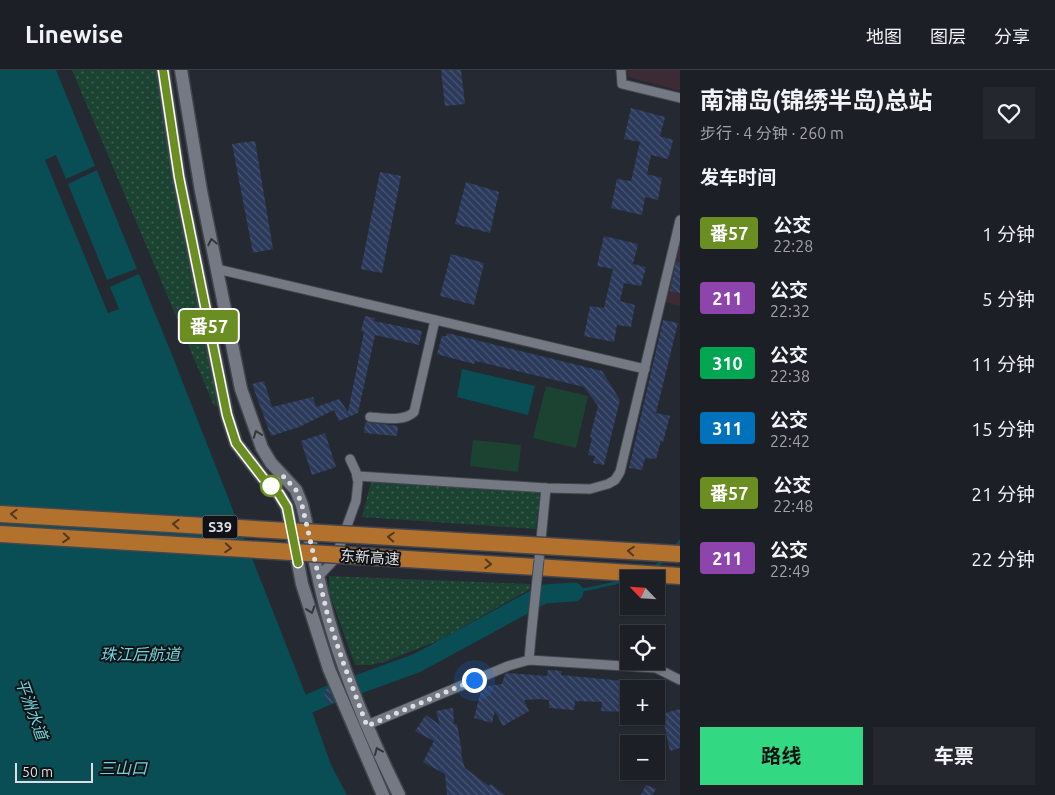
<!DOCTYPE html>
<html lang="zh">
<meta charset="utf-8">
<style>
:root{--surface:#1c1f26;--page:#25272e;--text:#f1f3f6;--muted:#a0a2a7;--line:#3a3d43;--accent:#32d882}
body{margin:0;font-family:Ubuntu,"Noto Sans SC",sans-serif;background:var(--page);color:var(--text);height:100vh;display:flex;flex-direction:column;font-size:19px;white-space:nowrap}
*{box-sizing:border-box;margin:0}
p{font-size:16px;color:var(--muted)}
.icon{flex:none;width:28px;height:28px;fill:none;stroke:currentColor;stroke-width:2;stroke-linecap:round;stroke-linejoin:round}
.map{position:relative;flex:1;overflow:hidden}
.side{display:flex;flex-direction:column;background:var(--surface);width:375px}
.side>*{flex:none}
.badge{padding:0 10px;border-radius:4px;font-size:18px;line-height:32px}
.needle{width:32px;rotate:295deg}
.controls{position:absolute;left:620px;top:500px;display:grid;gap:10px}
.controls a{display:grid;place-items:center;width:45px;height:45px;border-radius:0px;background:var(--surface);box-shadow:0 1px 4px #0004,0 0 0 1px var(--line);font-size:25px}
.scale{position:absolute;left:15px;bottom:12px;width:78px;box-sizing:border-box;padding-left:5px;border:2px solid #dbdee3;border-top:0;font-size:14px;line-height:18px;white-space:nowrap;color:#dbdee3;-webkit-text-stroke:4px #101215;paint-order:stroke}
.you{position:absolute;width:25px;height:25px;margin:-12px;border:4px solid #fff;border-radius:50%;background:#1a73e8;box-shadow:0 0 0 8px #1a73e833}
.map>.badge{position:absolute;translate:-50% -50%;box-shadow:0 0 0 2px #fff}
h2{padding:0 20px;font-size:19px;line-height:45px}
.round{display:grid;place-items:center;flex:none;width:52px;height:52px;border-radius:0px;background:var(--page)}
.headline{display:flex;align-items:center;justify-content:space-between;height:85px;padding:0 20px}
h1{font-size:24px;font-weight:700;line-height:38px}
.action{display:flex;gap:10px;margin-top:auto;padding:10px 20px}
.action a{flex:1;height:58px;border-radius:0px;background:var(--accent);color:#111;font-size:20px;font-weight:700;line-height:58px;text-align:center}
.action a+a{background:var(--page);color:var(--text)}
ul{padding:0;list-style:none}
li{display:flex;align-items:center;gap:15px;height:65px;padding:0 20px}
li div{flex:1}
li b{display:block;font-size:19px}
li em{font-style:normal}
li .badge{min-width:55px;font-weight:700;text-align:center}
header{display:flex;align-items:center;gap:30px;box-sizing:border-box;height:70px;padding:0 25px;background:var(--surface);border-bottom:1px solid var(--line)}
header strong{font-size:24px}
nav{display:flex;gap:28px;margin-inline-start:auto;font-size:18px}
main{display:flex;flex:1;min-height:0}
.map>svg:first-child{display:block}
.education{fill:#3c2a34}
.grass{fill:url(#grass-dots)}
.pitch{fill:#1c4332}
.water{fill:#084e54}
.pier{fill:#252932}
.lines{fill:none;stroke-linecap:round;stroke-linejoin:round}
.stream{stroke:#084e54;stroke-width:3}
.river{stroke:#084e54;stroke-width:19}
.building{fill:url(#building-back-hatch)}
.street-casing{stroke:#43464e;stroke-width:11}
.secondary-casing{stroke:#43464e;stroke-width:15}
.highway-casing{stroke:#43464e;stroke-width:19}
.street{stroke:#747983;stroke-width:9}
.secondary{stroke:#747983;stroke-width:12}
.highway{stroke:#b2722e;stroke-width:16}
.street-bridge-casing{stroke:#43464e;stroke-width:11;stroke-linecap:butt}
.highway-bridge-casing{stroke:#43464e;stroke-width:19;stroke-linecap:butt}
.street-bridge{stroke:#747983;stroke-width:9}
.highway-bridge{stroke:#b2722e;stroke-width:16}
.oneway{stroke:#33363c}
.oneway2{stroke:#51381f}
.line-casing{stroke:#fff;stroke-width:11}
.line{stroke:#6b8e23;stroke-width:8}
.walk{stroke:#dbdee3;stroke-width:5;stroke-dasharray:0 9}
.stop-dot{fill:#fff;stroke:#6b8e23;stroke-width:2.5}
.labels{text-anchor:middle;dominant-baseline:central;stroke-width:4;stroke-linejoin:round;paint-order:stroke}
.shield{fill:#101215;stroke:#9ea1a5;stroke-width:1}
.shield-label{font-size:14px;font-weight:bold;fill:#dbdee3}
.street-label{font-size:15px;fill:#dbdee3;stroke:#101215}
.water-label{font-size:16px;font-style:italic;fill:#71d3dc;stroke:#101215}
</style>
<header>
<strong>Linewise</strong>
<nav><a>地图</a><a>图层</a><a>分享</a></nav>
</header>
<main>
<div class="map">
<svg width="680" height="725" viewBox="0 0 680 725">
<defs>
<pattern id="grass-dots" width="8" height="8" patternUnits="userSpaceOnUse" patternTransform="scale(1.25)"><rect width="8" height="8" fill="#1c4332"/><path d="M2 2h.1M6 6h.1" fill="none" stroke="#3c5e50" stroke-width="1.8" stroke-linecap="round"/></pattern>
<pattern id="building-back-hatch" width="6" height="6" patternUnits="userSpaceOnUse" patternTransform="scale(1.25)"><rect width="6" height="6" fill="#2b395b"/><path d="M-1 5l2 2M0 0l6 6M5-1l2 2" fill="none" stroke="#495572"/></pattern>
</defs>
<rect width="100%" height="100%" fill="#252932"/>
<g class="education">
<path d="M627,0h53v21l-52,-14z"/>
<path d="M680,150v86l-19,-5z"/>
</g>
<g class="grass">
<path d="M72,0h91l62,334 -11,2z"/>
<path d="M371,412l169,10 -4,37 -174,-12z"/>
<path d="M329,506l201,8v5l-88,50 -58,23 -14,3h-15l-26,-73z"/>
</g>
<g class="pitch">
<path d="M546,316l42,10 -12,52 -43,-10z"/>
<path d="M473,370l48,5 -3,27 -48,-6z"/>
</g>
<g class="water">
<path d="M0,0h56l116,285 137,348 22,62 16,30h-347z"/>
<path d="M462,299l73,17 -7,29 -71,-18z"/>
</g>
<path class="pier" d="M56,85l10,24 31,-14 2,4 -31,15 39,96 32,-12 2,5 -31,14 9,22 -11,4 -63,-153z"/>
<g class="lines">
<g class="stream">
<path d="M675,478l5,-7"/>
<path d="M653,498l13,-9"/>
<path d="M574,522l55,-12"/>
</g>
<path class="river" d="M285,644l44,-19 88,-32 127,-69 30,-2"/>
</g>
<g class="building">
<path d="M441,0h20l4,34 -20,2z"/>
<path d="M631,38l34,9 -5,19 13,4 -5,19 -17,-4 -4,19 15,4 -4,22 -13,-3 -3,18 -31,-7 6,-29 14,2 9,-39 -16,-3z"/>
<path d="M255,71l18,108 -20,4 -21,-109z"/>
<path d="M380,102l21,4 -19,97 -21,-4z"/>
<path d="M466,112l33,10 -9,41 -35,-9z"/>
<path d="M604,166l34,8 -5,20 13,3 -5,19 -17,-3 -4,18 15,4 -4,22 -14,-2 -3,17 -30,-6 6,-30 14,2 9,-39 -16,-3z"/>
<path d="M451,184l33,9 -10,42 -34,-9z"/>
<path d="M676,192l4,1v30l-10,-2z"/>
<path d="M365,246l10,2 -1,3 48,10 -3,14 -44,-10 -17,78 -19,8 -5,-11 -35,17 -28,9 -19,-52 12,-3 8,26 41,-10 3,10 23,-8 9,13 16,-80 -3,-1z"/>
<path d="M663,250l15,3 -22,90 14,3 -7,26 -2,-1 -5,18 -11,-1 -3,12 -13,-2z"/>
<path d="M447,263l155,38 18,29 -16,65 -11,-2 2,-7 -7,-1 4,-17 -2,-1 8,-31 -14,-19 -108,-26 -2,3 -37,-10 5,-18h4z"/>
<path d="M365,352l33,4 -1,10 -33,-3z"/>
<path d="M325,363l11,34 -24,8 -11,-34z"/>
<path d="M548,600l14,1 -1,4 83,8v6h-15v23l-28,-1 1,-9 -27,-1 -1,9 -25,-2v-8l-9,-1 -16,1 5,11 -26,15 -8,-15 -3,12 -18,-5 8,-31 20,-3 3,-10 3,-1 39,3z"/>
<path d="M328,618l6,14 -5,3 -6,-14z"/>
<path d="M453,638l1,16h3l5,29 -1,1 4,14 24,18 2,-2 14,11h-58l-2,-21 -22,-12 11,-21 -19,-10 11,-16 14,10 -4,-14z"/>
<path d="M680,639v39l-10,3 -8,-37z"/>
<path d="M646,715l10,4 -4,6h-11z"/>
</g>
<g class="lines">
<defs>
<g id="street">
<path d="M621,0l1,14 58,14"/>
<path d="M217,199l428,100"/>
<path d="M370,347c13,1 34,5 44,-5l21,-92"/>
<path d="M357,406l189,12 44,1 18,-5 7,-4 5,-8 60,-252"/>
<path d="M539,490l7,-72"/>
<path d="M319,506l16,-17 21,-58 2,-19 -2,-10 -6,-13"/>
<path d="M529,590l2,-23"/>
<path d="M367,655l141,-59 21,-6 127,8 24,12"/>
</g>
<g id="secondary">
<path d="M163,0l16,107 48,238 9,28 27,35 16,16 8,13 15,77 27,85 54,126"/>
<path d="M181,0l20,121 40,198 21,59 9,15 25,27 6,15c9,37 16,75 26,112 17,61 43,121 71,178"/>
</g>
<path id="highway" d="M439,491l241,15"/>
</defs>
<use href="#street" class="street-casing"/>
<use href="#secondary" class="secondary-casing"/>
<use href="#highway" class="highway-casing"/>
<use href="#street" class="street"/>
<use href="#secondary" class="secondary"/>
<use href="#highway" class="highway"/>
<defs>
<path id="street-bridge" d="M531,567l8,-77"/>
<g id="highway-bridge">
<path d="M0,444l680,40"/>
<path d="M0,464l439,27"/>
</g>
</defs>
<use href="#street-bridge" class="street-bridge-casing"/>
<use href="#highway-bridge" class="highway-bridge-casing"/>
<use href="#street-bridge" class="street-bridge"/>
<use href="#highway-bridge" class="highway-bridge"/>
</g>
<defs><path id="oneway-chevron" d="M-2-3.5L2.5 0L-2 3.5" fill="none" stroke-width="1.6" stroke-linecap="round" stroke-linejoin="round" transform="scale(1.25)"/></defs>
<g class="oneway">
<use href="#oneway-chevron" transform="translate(212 172) rotate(-102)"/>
<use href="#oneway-chevron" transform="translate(257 364) rotate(-110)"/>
<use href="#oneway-chevron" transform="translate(311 540) rotate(71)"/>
<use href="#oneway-chevron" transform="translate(378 681) rotate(-113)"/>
</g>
<g class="oneway2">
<use href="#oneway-chevron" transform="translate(14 444) rotate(-177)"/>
<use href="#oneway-chevron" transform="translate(176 454) rotate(-177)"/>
<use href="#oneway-chevron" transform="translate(391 467) rotate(-177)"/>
<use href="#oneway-chevron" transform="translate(66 468) rotate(4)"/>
<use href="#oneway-chevron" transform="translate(228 478) rotate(4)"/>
<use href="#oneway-chevron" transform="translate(631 481) rotate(-176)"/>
<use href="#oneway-chevron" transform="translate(488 494) rotate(4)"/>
</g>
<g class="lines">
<defs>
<path id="line" d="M163,0l16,107 48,238 9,28 27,35 16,16 8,13 11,56"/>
</defs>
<use href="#line" class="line-casing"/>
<use href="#line" class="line"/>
<path class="walk" d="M271,416l11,-11 14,15 6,15 26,112 15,45 24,64 107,-46"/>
</g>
<circle class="stop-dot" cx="271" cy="416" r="10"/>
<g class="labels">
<rect class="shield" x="202.5" y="445.5" width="35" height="23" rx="4"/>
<g class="shield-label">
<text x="220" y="457">S39</text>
</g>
<g class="street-label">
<text transform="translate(370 487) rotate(4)">东新高速</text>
</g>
<g class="water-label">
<text x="140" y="584">珠江后航道</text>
<text transform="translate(32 639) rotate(70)">平洲水道</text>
<text x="123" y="698">三山口</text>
</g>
</g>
</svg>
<div class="controls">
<a><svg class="needle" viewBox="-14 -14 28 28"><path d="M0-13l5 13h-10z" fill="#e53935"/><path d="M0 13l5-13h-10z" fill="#a0a2a7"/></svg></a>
<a><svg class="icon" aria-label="locate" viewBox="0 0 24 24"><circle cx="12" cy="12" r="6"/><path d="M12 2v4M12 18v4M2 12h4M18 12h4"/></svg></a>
<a>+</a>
<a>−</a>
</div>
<div class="scale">50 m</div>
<div class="you" style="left:474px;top:610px"></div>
<b class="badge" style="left:209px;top:256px;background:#6b8e23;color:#fff">番57</b>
</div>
<section class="side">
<div class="headline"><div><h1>南浦岛(锦绣半岛)总站</h1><p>步行 · 4 分钟 · 260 m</p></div><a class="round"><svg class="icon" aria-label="heart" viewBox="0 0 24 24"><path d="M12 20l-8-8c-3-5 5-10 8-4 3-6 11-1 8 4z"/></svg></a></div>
<h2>发车时间</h2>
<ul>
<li><span class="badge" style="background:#6b8e23;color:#fff">番57</span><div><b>公交</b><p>22:28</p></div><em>1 分钟</em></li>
<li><span class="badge" style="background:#8e44ad;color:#fff">211</span><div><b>公交</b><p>22:32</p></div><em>5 分钟</em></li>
<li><span class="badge" style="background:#00a651;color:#fff">310</span><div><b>公交</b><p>22:38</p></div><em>11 分钟</em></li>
<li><span class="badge" style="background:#0072bc;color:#fff">311</span><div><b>公交</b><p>22:42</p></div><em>15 分钟</em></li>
<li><span class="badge" style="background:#6b8e23;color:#fff">番57</span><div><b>公交</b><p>22:48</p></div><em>21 分钟</em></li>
<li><span class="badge" style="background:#8e44ad;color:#fff">211</span><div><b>公交</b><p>22:49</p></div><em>22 分钟</em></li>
</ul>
<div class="action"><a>路线</a><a>车票</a></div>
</section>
</main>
